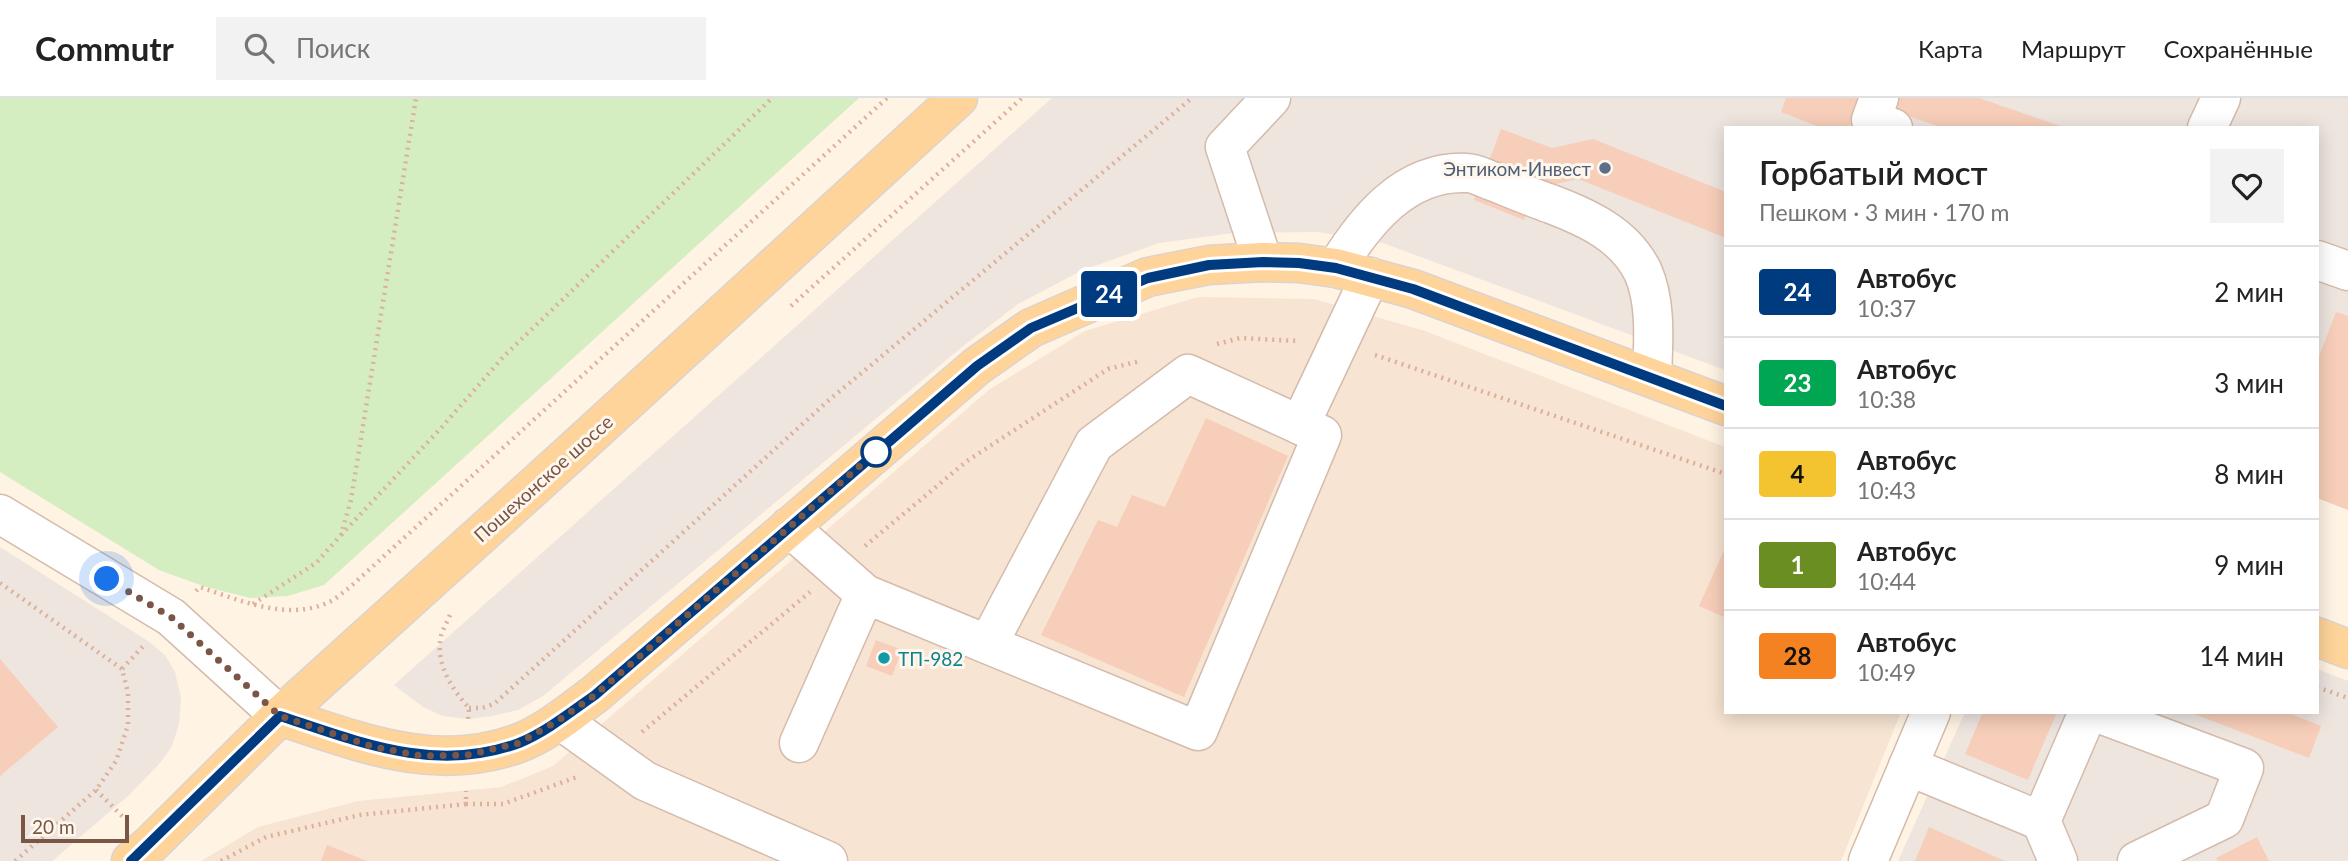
<!DOCTYPE html>
<html lang="ru">
<meta charset="utf-8">
<style>
:root{--surface:#fff;--page:#f2f2f2;--text:#222;--muted:#767676;--line:#e0e0e0}
body{margin:0;font-family:Lato,sans-serif;background:var(--page);color:var(--text);height:100vh;display:flex;flex-direction:column;font-size:26px;white-space:nowrap}
*{box-sizing:border-box;margin:0}
p{font-size:23px;color:var(--muted)}
.icon{flex:none;width:38px;height:38px;fill:none;stroke:currentColor;stroke-width:2;stroke-linecap:round;stroke-linejoin:round}
.map{position:relative;flex:1;overflow:hidden}
.side{position:absolute;left:1724px;top:28px;width:595px;height:588px;display:flex;flex-direction:column;background:var(--surface);border-radius:0px;box-shadow:0 4px 18px #0003}
.side>*{flex:none}
.badge{padding:0 14px;border-radius:5px;font-size:24px;line-height:46px}
.scale{position:absolute;left:21px;bottom:18px;width:108px;box-sizing:border-box;padding-left:7px;border:4px solid #7a5646;border-top:0;font-size:19px;line-height:24px;white-space:nowrap;color:#7a5646;-webkit-text-stroke:5px #fff7ed;paint-order:stroke}
.you{position:absolute;width:35px;height:35px;margin:-18px;border:5px solid #fff;border-radius:50%;background:#1a73e8;box-shadow:0 0 0 10px #1a73e833}
.map>.badge{position:absolute;translate:-50% -50%;box-shadow:0 0 0 4px #fff}
.round{display:grid;place-items:center;flex:none;width:74px;height:74px;border-radius:0px;background:var(--page)}
.head{display:flex;align-items:center;justify-content:space-between;height:119px;padding:0 35px}
h1{font-size:33px;font-weight:600;line-height:52px}
ul{padding:0;list-style:none}
li{display:flex;align-items:center;gap:21px;height:91px;padding:0 35px;border-top:2px solid var(--line)}
li div{flex:1}
li b{display:block;font-size:26px}
li em{font-style:normal}
li .badge{min-width:77px;font-weight:700;text-align:center}
header{display:flex;align-items:center;gap:42px;box-sizing:border-box;height:98px;padding:0 35px;background:var(--surface);border-bottom:2px solid var(--line)}
header strong{font-size:33px}
nav{display:flex;gap:38px;margin-inline-start:auto;font-size:24px}
.search{width:490px;height:63px;background:var(--page);display:flex;align-items:center;gap:18px;box-sizing:border-box;padding:0 24px;border-radius:0px;color:var(--muted);font-size:26px}
.map>svg:first-child{display:block}
.residential{fill:#f7e4d2}
.industrial{fill:#eee5df}
.green{fill:#d5eec1}
.building{fill:#f7ceb9}
.lines{fill:none;stroke-linecap:round;stroke-linejoin:round}
.minor-casing{stroke:#d4bbab;stroke-width:41}
.major-casing{stroke:#dcd3cf;stroke-width:41}
.path{stroke:#dcb19b;stroke-width:4.5;stroke-dasharray:2 5;stroke-linecap:butt}
.minor{stroke:#fff;stroke-width:38}
.major{stroke:#ffd49b;stroke-width:38}
.line-casing{stroke:#fff;stroke-width:16}
.line{stroke:#003b80;stroke-width:10}
.walk{stroke:#7a5646;stroke-width:7;stroke-dasharray:0 12.6}
.service-dot{fill:#5c6f8a;stroke:#fff7ed;stroke-width:2.5}
.stop-dot{fill:#fff;stroke:#003b80;stroke-width:3.5}
.culture-dot{fill:#0f9aa8;stroke:#fff7ed;stroke-width:2.5}
.labels{text-anchor:middle;dominant-baseline:central;stroke-width:6;stroke-linejoin:round;paint-order:stroke}
.service-label{font-size:19px;fill:#4e5e75;stroke:#fff7ed;text-anchor:end}
.street-label{font-size:19px;fill:#7a5646;stroke:#fff7ed}
.culture-label{font-size:19px;fill:#0d838f;stroke:#fff7ed;text-anchor:start}
</style>
<header>
<strong>Commutr</strong>
<div class="search"><svg class="icon" aria-label="search" viewBox="0 0 24 24"><circle cx="10" cy="10" r="6"/><path d="M15 15l6 6"/></svg>Поиск</div>
<nav><a>Карта</a><a>Маршрут</a><a>Сохранённые</a></nav>
</header>
<div class="map">
<svg width="2348" height="763" viewBox="0 0 2348 763">
<rect width="100%" height="100%" fill="#fff3e4"/>
<path class="residential" d="M1198,199l116,2 111,32 300,116 1,265h175l-60,149h-1640l57,-34 100,-26 143,-14 52,-21 437,-377 95,-58z"/>
<g class="industrial">
<path d="M1052,0h1296v323l-31,-12v-281h-591l-1,242 -342,-127 -65,-11 -85,1 -74,10 -78,28 -63,33 -56,43 -419,349 -25,14 -26,6 -24,3 -25,-3 -20,-9 -29,-22z"/>
<path d="M0,449l148,94 17,14 10,17 6,26 -2,26 -7,22 -12,17 -31,32 -77,66h-52z"/>
<path d="M2317,571l31,12v180h-450l67,-149h352z"/>
</g>
<path class="green" d="M0,0h859l-535,487 -36,11 -38,2 -47,-12 -44,-16 -159,-98z"/>
<g class="building">
<path d="M1786,0h74l-11,30h-27l-41,-16z"/>
<path d="M1895,0h84l87,30h-123l-52,-18z"/>
<path d="M1501,31l51,19 41,-9 133,53v46l-148,-59 -41,9 -13,32 -50,-20z"/>
<path d="M2336,214l12,4v194l-31,-12v-136z"/>
<path d="M1206,320l82,38 -104,241 -143,-62 57,-115 19,7 15,-32 33,12z"/>
<path d="M1726,448v72l-27,-12z"/>
<path d="M876,542l26,10 -10,26 -26,-10z"/>
<path d="M0,561l58,68 -58,49z"/>
<path d="M1983,614h74l-29,68 -63,-26z"/>
<path d="M2189,614h97l35,14 -12,32z"/>
<path d="M1929,729l76,34h-90z"/>
<path d="M2257,739l12,24h-51l-2,-3z"/>
<path d="M327,747l40,16h-46z"/>
</g>
<g class="lines">
<defs>
<g id="minor">
<path d="M1879,0l-8,22 22,8"/>
<path d="M2207,30l14,-30"/>
<path d="M2317,162l31,11"/>
<path d="M1263,164l-38,-115 46,-49"/>
<path d="M1336,170c29,-47 69,-98 131,-95 8,0 17,5 25,8 20,8 39,16 59,23 37,14 74,31 92,68 14,32 10,72 9,106"/>
<path d="M1300,327l70,-148"/>
<path d="M0,416l171,103 109,99"/>
<path d="M789,429l76,67 333,137 124,-296 -134,-61 -94,70 -106,200"/>
<path d="M2095,614l149,56 -20,51 -87,42"/>
<path d="M560,622l85,61 183,80"/>
<path d="M799,645l66,-149"/>
<path d="M1908,668l133,55 47,-109"/>
<path d="M2041,723l17,40"/>
<path d="M1868,763l63,-149"/>
</g>
<g id="major">
<path d="M2317,539l31,12"/>
<path d="M280,618c79,26 156,58 239,27 27,-10 53,-32 76,-49l382,-328 54,-38 117,-51 61,-12 54,-3 36,1 37,5 77,21 313,117"/>
<path d="M131,763l19,-16 130,-129 292,-264 386,-354"/>
</g>
</defs>
<use href="#minor" class="minor-casing"/>
<use href="#major" class="major-casing"/>
<g class="path">
<path d="M791,208l231,-208"/>
<path d="M1217,246l23,-6 58,3"/>
<path d="M1375,257l351,119"/>
<path d="M341,437l101,-108 62,-71 268,-258"/>
<path d="M865,448l102,-85 141,-92 32,-8"/>
<path d="M0,485l122,86"/>
<path d="M196,493l4,-4c39,13 86,34 127,16 8,-3 15,-10 22,-15l538,-490"/>
<path d="M253,506l63,-41 25,-28 10,-35 65,-402"/>
<path d="M450,517c-3,7 -7,14 -9,21 -6,28 11,53 28,72l-1,11"/>
<path d="M2317,589l31,11"/>
<path d="M469,610h13l12,-4 335,-304 363,-302"/>
<path d="M642,634l168,-140"/>
<path d="M96,692l28,28"/>
<path d="M466,706h37l74,-27"/>
<path d="M15,763l81,-71 20,-29 12,-36v-32l-6,-24 24,-26"/>
<path d="M221,763l45,-24 94,-22 106,-11v-13"/>
</g>
<use href="#minor" class="minor"/>
<use href="#major" class="major"/>
</g>
<g class="lines">
<defs>
<path id="line" d="M131,763l149,-145c79,26 156,58 239,27 27,-11 53,-32 76,-48l382,-329 54,-38 117,-50 61,-13 54,-3 36,1 37,5 77,21 313,117"/>
</defs>
<use href="#line" class="line-casing"/>
<use href="#line" class="line"/>
<path class="walk" d="M107,481l64,38 109,99 94,31 48,9 45,-1 52,-12 40,-23 36,-25 281,-243"/>
</g>
<circle class="service-dot" cx="1605" cy="70" r="7"/>
<circle class="stop-dot" cx="876" cy="354" r="14"/>
<circle class="culture-dot" cx="884" cy="560" r="7"/>
<g class="labels">
<g class="service-label">
<text x="1591" y="70">Энтиком-Инвест</text>
</g>
<g class="street-label">
<text transform="translate(543 380) rotate(-42)">Пошехонское шоссе</text>
</g>
<g class="culture-label">
<text x="898" y="560">ТП-982</text>
</g>
</g>
</svg>
<div class="scale">20 m</div>
<div class="you" style="left:107px;top:481px"></div>
<b class="badge" style="left:1109px;top:196px;background:#003b80;color:#fff">24</b>
<section class="side">
<div class="head"><div><h1>Горбатый мост</h1><p>Пешком · 3 мин · 170 m</p></div><a class="round"><svg class="icon" aria-label="heart" viewBox="0 0 24 24"><path d="M12 20l-8-8c-3-5 5-10 8-4 3-6 11-1 8 4z"/></svg></a></div>
<ul>
<li><span class="badge" style="background:#003b80;color:#fff">24</span><div><b>Автобус</b><p>10:37</p></div><em>2 мин</em></li>
<li><span class="badge" style="background:#00a651;color:#fff">23</span><div><b>Автобус</b><p>10:38</p></div><em>3 мин</em></li>
<li><span class="badge" style="background:#f4c430;color:#111">4</span><div><b>Автобус</b><p>10:43</p></div><em>8 мин</em></li>
<li><span class="badge" style="background:#6b8e23;color:#fff">1</span><div><b>Автобус</b><p>10:44</p></div><em>9 мин</em></li>
<li><span class="badge" style="background:#f58220;color:#111">28</span><div><b>Автобус</b><p>10:49</p></div><em>14 мин</em></li>
</ul>
</section>
</div>
